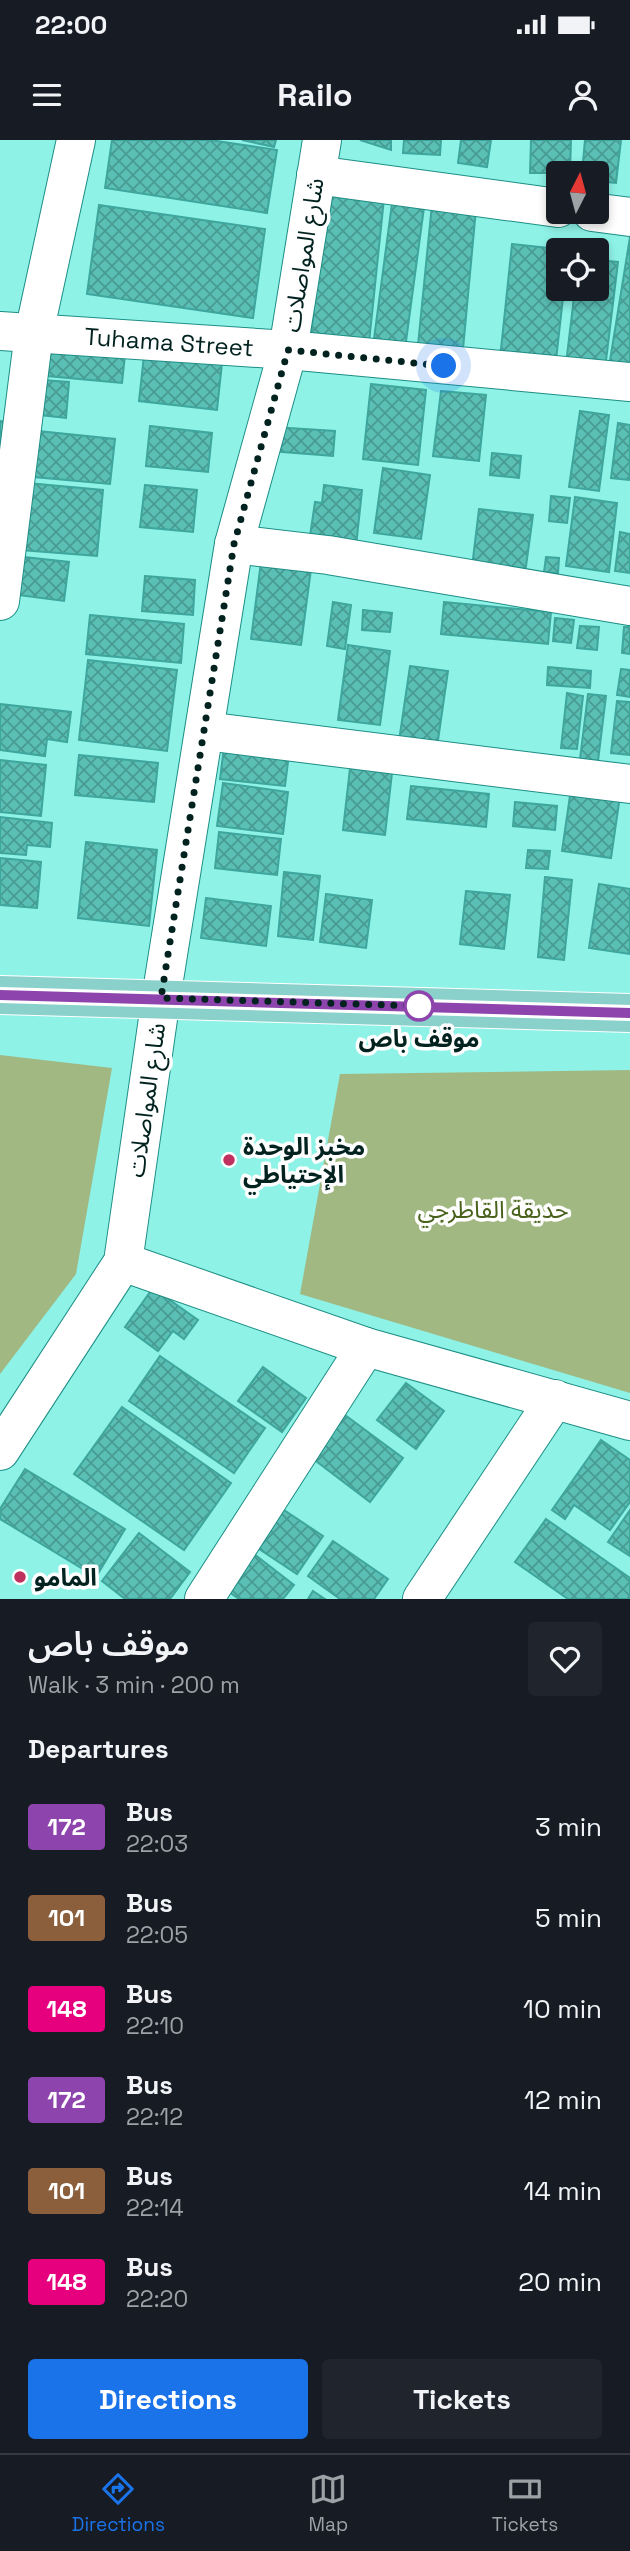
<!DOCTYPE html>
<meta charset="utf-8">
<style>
:root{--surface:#171b24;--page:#20242c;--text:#f1f3f6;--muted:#9ea1a6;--line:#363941;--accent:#1a73e8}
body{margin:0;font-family:"Space Grotesk","Noto Sans Arabic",sans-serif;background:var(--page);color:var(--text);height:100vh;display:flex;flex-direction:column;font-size:26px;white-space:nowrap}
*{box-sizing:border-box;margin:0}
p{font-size:23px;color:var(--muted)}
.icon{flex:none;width:38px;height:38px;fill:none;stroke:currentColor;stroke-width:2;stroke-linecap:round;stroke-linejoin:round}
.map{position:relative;height:1459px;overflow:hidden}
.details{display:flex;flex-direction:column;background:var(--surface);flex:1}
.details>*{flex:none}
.badge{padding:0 14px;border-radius:5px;font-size:24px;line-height:46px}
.needle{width:46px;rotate:6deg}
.tools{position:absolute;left:546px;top:21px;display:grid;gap:14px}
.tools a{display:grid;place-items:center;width:63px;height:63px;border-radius:7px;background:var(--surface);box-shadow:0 4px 10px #0003;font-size:35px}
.you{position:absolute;width:35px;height:35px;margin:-18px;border:5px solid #fff;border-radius:50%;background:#1a73e8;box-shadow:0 0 0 10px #1a73e833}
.map>.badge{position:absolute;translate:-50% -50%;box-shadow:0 0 0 4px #fff}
h2{padding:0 28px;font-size:26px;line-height:63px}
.round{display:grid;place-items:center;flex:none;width:74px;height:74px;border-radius:7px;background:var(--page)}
.overview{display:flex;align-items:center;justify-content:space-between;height:119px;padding:0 28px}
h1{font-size:33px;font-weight:600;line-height:52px}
.action{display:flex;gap:14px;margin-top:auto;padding:14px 28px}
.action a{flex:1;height:80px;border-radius:7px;background:var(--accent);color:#fff;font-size:28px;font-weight:600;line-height:80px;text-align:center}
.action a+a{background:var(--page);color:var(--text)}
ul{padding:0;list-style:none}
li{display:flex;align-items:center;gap:21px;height:91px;padding:0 28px}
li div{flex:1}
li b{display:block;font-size:26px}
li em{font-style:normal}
li .badge{min-width:77px;font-weight:700;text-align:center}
.status{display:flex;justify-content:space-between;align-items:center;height:49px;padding:0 35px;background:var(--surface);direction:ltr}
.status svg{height:19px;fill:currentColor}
header{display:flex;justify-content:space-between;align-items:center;height:91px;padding:0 28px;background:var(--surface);font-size:32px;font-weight:600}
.tabs{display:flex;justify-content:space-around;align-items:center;height:98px;border-top:2px solid var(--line);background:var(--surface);font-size:19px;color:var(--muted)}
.tabs a{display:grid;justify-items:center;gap:4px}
.tabs .selected{color:var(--accent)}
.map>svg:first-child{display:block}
.green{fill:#a1b882}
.building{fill:url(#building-cross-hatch);stroke:#3ea69d;stroke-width:2}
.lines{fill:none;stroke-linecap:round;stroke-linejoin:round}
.minor-casing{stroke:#1d8e85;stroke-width:40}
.major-casing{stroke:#fff;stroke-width:40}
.minor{stroke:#fff;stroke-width:38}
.major{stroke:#8bd1cb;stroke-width:38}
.line-casing{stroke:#fff;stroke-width:16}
.line{stroke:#8e44ad;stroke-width:10}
.walk{stroke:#01221f;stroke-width:7;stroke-dasharray:0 12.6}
.stop-dot{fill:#fff;stroke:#8e44ad;stroke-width:3.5}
.poi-dot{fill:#bf305e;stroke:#fefefe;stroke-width:2.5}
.labels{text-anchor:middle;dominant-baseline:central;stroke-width:7;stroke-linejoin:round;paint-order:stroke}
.street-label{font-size:24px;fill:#01221f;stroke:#fefefe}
.stop-label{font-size:24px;font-weight:bold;fill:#01221f;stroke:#fefefe}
.poi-label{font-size:24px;font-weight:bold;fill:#01221f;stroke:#fefefe;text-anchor:start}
.park-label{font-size:24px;fill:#48611b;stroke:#fefefe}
</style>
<div class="status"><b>22:00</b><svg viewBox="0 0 49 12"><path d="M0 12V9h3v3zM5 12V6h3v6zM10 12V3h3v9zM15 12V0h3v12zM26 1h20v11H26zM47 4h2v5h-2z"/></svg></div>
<header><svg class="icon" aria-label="menu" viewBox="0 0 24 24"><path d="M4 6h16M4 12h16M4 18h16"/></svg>Railo<svg class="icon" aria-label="person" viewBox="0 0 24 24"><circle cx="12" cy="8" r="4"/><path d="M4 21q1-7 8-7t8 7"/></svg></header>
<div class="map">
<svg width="630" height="1459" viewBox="0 0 630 1459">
<defs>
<pattern id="building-cross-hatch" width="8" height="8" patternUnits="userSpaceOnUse" patternTransform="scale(1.75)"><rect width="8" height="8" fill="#5abfb5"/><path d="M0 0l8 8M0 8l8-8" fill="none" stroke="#489b93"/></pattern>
</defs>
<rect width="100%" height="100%" fill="#8ef2e7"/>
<g class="green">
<path d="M0,915l112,13 -36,206 -76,100z"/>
<path d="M630,930v323l-330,-99 40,-220z"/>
</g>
<g class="building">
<path d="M112,0h98l67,10 -10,63 -162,-25z"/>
<path d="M242,0h34l-2,7z"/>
<path d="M360,0h31v10z"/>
<path d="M404,0h37l-1,15 -37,-2z"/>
<path d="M461,0h30l-4,27 -29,-4z"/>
<path d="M531,0h40l-1,33h-40z"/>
<path d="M585,0h36l-5,43 -19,-2v-8h-15z"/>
<path d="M326,43l59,6 -16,154 -58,-6z"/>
<path d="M393,56l32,4 -20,149 -32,-3z"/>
<path d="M432,64l44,5 -13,140 -45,-4z"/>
<path d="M99,65l166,24 -12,89 -166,-24z"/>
<path d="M630,97v140l-22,-4z"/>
<path d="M512,104l56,6h-10v39h6l-8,71 -59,-6 4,-5z"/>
<path d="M597,120l21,2 -13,107 -39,-5 9,-75h22z"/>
<path d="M51,198l75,8 -4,37 -75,-7z"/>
<path d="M144,215l78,8 -5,47 -78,-9z"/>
<path d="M43,240l26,2 -3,36 -26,-3z"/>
<path d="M371,244l55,6 -8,75 -55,-6z"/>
<path d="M441,251l45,4 -7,66 -46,-5z"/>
<path d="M580,271l29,4 -10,76 -30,-4z"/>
<path d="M0,281l7,1 -7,38z"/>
<path d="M618,283l12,2v55l-19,-2z"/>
<path d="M150,286l62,7 -4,39 -62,-6z"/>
<path d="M273,287l62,4 -2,25 -63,-5z"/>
<path d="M38,291l77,8 -5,45 -76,-7z"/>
<path d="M492,313l29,3 -2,22 -29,-3z"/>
<path d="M383,328l47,7 -9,64 -47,-6z"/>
<path d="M27,343l76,7 -6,66 -76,-6z"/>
<path d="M145,345l52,5 -4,42 -53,-5z"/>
<path d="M324,345l38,5 -7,66 -45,-20 5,-34 7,1z"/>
<path d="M551,356l19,2 -3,25 -18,-2z"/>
<path d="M575,357l42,6 -8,69 -43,-6z"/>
<path d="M479,369l54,6 -8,59 -53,-7z"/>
<path d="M620,392l10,2v39l-15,-2z"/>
<path d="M15,416l54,6 -5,39 -54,-7z"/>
<path d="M546,417l13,1 -1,15 -14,-1z"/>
<path d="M261,422l50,7 -10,76 -50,-6z"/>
<path d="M145,436l50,4 -2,35 -51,-4z"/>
<path d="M333,462l18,3 -6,44 -18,-3z"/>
<path d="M444,462l107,10 -3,32 -107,-10z"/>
<path d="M363,470l29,3 -2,19 -28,-2z"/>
<path d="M90,475l94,9 -3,39 -95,-9z"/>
<path d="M555,478l19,2 -3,23 -18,-2z"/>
<path d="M580,486l19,1 -2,23 -20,-2z"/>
<path d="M624,487h6v27l-8,-1z"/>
<path d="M348,505l42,6 -10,74 -42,-5z"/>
<path d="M88,520l89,10 -10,81 -88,-11z"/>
<path d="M410,526l38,5 -11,76 -38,-6z"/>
<path d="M548,527l43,4 -1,17 -43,-3z"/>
<path d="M621,529l9,1v27l-13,-2z"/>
<path d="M567,553l16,3 -6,53 -16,-1z"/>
<path d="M588,554l18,2 -8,65 -18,-2z"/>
<path d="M617,561l13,1v53l-19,-2z"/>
<path d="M0,564l71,8 -4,30 -20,-3 -2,17 -45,-6z"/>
<path d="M225,599l65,7 -5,40 -65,-7z"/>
<path d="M79,615l79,8 -4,39 -79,-7z"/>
<path d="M0,620l46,5 -5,51 -41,-4z"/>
<path d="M350,628l42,5 -7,62 -42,-5z"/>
<path d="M572,642l49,7 -10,69 -49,-7z"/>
<path d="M223,643l65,9 -5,42 -66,-8z"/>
<path d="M411,646l78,8 -3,33 -79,-8z"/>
<path d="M515,662l42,4 -2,24 -42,-4z"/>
<path d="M0,677l52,6 -2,24 -23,-2 -1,10 -26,-2z"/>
<path d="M219,692l62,7 -4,36 -62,-7z"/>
<path d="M86,702l71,8 -8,76 -71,-8z"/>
<path d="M528,710l22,1 -2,18 -22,-1z"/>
<path d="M0,718l41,4 -4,46 -37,-3z"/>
<path d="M284,732l36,4 -7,64 -35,-4z"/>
<path d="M545,737l27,3 -8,80 -26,-3z"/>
<path d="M599,744l31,5v65l-41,-6z"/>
<path d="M466,751l44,4 -6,54 -44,-5z"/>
<path d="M326,754l46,6 -6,48 -46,-6z"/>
<path d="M206,758l65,8 -5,40 -65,-8z"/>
<path d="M153,1148l45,32 -14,19 -11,-8 -15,20 -33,-24z"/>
<path d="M160,1216l105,72 -31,45 -105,-72z"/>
<path d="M263,1227l43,31 -24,34 -44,-31z"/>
<path d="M406,1243l38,28 -28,38 -39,-29z"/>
<path d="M122,1267l109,76 -47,67 -110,-76z"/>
<path d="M345,1275l58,43 -33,44 -58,-44z"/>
<path d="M601,1300l29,20v42l-20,28 -36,-25 -9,14 -13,-9z"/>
<path d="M25,1329l100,60 -29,48 -96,-58v-10z"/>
<path d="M281,1368l42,28 -26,38 -41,-27z"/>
<path d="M630,1370v46l-22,-14z"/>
<path d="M546,1379l84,59v21h-62l-53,-37z"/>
<path d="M139,1393l51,39 -20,27h-45l-23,-18z"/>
<path d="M333,1401l55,38 -14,20h-34l-32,-23z"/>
<path d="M250,1411l44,34 -11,14h-44l-17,-12z"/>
<path d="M313,1451l12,8h-17z"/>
</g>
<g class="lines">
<defs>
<g id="minor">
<path d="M316,35l242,33"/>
<path d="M592,72l38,5"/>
<path d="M0,191l288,19 342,32"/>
<path d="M234,404l94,11 302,51"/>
<path d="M0,461l34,-268 42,-193"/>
<path d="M205,591l425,53"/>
<path d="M123,1122l243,85 264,74"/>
<path d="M0,1311l123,-189 38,-264 73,-454 54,-194 34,-210"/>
<path d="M204,1459l162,-252"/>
<path d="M422,1459l133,-200"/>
</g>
<path id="major" d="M0,855l630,18"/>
</defs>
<use href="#minor" class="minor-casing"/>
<use href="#major" class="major-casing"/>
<use href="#minor" class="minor"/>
<use href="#major" class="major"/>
</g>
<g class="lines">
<defs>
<path id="line" d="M0,855l630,18"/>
</defs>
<use href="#line" class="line-casing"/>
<use href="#line" class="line"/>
<path class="walk" d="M419,866l-258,-8 73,-454 54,-194 156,16"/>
</g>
<circle class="stop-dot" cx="419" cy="866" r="14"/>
<g class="poi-dot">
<circle cx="229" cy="1020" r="7"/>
<circle cx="20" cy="1437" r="7"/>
</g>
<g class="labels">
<g class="street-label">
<text transform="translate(303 115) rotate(-81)">شارع المواصلات</text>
<text transform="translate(169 202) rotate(4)">Tuhama Street</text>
<text transform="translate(146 960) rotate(-82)">شارع المواصلات</text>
</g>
<g class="stop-label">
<text x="419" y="898">موقف باص</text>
</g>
<g class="poi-label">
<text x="243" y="1006">مخبز الوحدة<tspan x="243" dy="28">الإحتياطي</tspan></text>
<text x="34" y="1437">المامو</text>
</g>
<g class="park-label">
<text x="493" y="1069">حديقة القاطرجي</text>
</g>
</g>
</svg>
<div class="tools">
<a><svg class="needle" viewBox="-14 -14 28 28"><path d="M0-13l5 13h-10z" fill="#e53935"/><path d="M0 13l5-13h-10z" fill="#9ea1a6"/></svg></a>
<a><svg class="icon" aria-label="locate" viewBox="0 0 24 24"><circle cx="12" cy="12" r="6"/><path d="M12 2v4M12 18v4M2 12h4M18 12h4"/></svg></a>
</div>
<div class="you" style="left:444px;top:226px"></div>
</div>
<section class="details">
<div class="overview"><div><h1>موقف باص</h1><p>Walk · 3 min · 200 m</p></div><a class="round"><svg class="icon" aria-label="heart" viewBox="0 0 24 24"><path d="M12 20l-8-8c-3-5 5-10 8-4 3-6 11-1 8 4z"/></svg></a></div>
<h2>Departures</h2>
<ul>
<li><span class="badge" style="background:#8e44ad;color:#fff">172</span><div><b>Bus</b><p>22:03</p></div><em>3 min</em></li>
<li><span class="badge" style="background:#8b5e3c;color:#fff">101</span><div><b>Bus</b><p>22:05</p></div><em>5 min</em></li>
<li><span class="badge" style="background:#e6007e;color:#fff">148</span><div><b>Bus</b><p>22:10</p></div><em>10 min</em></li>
<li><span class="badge" style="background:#8e44ad;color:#fff">172</span><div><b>Bus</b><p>22:12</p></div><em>12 min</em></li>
<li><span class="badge" style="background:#8b5e3c;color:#fff">101</span><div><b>Bus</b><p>22:14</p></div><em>14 min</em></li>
<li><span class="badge" style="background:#e6007e;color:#fff">148</span><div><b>Bus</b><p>22:20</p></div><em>20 min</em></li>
</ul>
<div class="action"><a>Directions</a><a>Tickets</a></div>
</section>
<nav class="tabs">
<a class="selected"><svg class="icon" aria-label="directions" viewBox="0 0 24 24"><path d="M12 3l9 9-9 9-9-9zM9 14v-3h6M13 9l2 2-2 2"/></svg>Directions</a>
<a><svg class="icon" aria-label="map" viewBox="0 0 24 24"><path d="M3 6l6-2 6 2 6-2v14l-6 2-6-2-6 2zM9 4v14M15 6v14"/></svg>Map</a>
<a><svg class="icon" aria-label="tickets" viewBox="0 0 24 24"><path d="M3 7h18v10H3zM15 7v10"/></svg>Tickets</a>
</nav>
